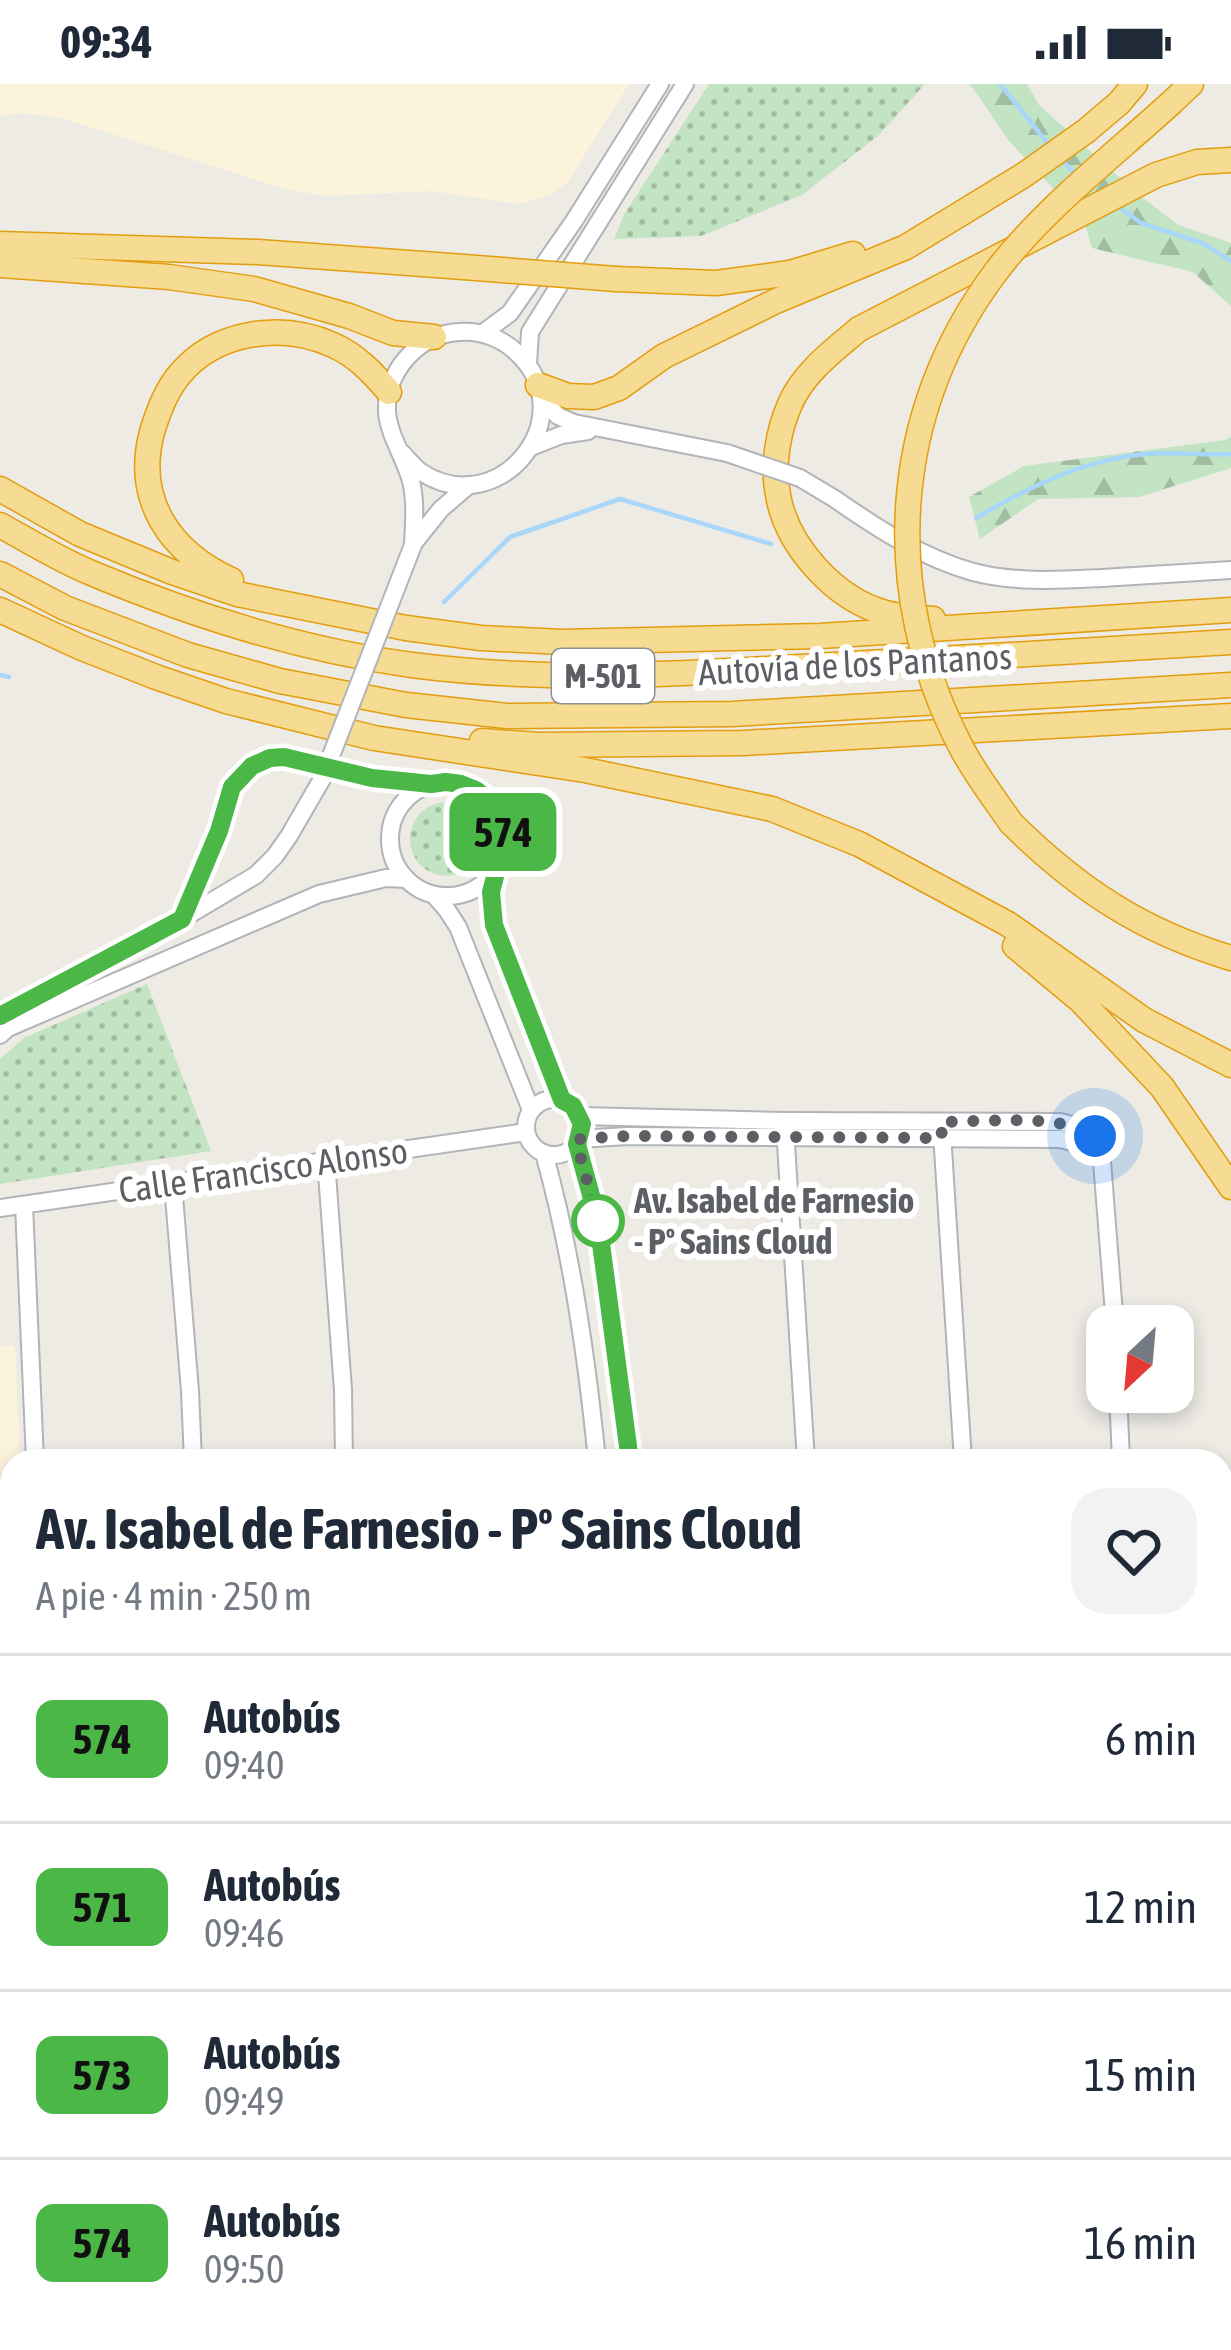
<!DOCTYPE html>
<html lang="es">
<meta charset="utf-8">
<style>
:root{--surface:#fff;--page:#f2f2f3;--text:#1f2937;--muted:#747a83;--line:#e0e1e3}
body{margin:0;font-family:"Asap Condensed",sans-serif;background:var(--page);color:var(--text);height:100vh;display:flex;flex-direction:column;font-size:45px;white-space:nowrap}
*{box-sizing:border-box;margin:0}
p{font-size:39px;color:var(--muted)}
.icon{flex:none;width:66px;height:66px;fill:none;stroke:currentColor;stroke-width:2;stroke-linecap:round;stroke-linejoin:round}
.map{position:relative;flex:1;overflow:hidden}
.drawer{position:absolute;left:0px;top:1365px;width:1233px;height:903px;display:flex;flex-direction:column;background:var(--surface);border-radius:36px 36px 0 0;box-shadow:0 6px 18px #0003}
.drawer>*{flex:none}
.badge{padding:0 24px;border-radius:18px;font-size:42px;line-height:78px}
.needle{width:78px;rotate:206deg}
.buttons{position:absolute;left:1086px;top:1221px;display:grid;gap:24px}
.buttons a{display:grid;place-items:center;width:108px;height:108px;border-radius:24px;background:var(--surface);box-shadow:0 6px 18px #0003;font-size:60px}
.you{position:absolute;width:60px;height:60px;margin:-30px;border:9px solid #fff;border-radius:50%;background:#1a73e8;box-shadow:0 0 0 18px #1a73e833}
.map>.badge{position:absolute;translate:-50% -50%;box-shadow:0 0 0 6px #fff}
.round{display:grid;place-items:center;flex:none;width:126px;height:126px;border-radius:36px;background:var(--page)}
.headline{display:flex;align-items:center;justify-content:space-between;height:204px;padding:0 36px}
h1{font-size:57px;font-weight:700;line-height:90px}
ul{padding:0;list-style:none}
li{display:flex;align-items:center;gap:36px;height:168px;padding:0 36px;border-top:3px solid var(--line)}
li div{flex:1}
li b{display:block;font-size:45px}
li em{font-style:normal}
li .badge{min-width:132px;font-weight:700;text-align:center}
.status{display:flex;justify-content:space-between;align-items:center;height:84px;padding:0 60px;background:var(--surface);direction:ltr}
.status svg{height:33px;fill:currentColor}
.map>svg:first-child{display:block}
.commercial{fill:#fcf3db}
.forest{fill:url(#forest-firs)}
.park{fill:url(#park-dots)}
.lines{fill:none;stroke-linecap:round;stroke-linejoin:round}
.stream{stroke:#a8d7fa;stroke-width:4.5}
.minor-casing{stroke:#b1b4b8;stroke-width:20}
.highway-casing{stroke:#e39d0e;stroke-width:27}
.minor{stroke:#fff;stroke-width:16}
.highway{stroke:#f6db92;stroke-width:24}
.minor-bridge-casing{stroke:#b1b4b8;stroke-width:20;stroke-linecap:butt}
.highway-bridge-casing{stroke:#e39d0e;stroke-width:27;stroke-linecap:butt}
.minor-bridge{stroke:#fff;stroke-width:16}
.highway-bridge{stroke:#f6db92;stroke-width:24}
.line-casing{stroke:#fff;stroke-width:27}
.line{stroke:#4ab747;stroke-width:18}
.walk{stroke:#5c5f64;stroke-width:12;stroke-dasharray:0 21.6}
.stop-dot{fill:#fff;stroke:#4ab747;stroke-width:6}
.labels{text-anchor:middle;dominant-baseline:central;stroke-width:12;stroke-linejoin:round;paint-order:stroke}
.shield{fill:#fff;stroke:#8d8f92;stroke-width:3}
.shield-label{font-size:33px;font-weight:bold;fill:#5c5f64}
.street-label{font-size:36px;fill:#5c5f64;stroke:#fff}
.stop-label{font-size:36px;font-weight:bold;fill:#5c5f64;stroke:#fff;text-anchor:start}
</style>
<div class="status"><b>09:34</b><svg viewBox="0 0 49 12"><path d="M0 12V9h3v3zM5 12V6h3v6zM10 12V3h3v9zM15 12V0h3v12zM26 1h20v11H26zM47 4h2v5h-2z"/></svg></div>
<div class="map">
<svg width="1231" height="2266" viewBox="0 0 1231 2266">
<defs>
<pattern id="forest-firs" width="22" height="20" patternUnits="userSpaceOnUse" patternTransform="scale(3)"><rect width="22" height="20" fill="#c2e4c2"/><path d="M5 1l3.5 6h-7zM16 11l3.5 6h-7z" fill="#a1bca1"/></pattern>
<pattern id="park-dots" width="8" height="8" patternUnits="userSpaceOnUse" patternTransform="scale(3)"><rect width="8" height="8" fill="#c2e4c2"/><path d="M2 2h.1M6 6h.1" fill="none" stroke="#a1bca1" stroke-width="1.8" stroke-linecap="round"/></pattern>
</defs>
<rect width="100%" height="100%" fill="#edebe4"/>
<g class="commercial">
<path d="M0,0h629l-62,99 -17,12 -31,9 -87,-13 -108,5 -42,-8 -224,-71 -37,-4 -21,3z"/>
<path d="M15,1261l5,116h-8v106l-2,1 -10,-1v-221z"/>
</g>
<g class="forest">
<path d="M970,0h57l12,21 98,88 41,32 53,18v63l-38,-34 -101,-24 -8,-27 -75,-80z"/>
<path d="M1231,353v31l-92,29 -101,2 -58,40 -11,-42 55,-31 201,-26z"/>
</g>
<g class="park">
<path d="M709,0h216l-46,51 -77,60 -101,41 -87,3 11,-26z"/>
<circle cx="447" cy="755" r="37"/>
<path d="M147,900l64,167 -211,33v-125l24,-21z"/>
</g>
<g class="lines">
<g class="stream">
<path d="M1000,0l49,61"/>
<path d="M1060,74l17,18"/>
<path d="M1115,120l26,19 61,20 29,18"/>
<path d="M976,434c53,-31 107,-58 169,-64 28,-3 58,2 86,0"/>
<path d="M444,518l66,-65 110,-38 151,45"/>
<path d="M0,591l9,2"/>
<path d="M1119,2266l3,-10"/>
</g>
<defs>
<g id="minor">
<path d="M483,249l27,-20 64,-92 86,-137"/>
<path d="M528,280l2,-32 155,-248"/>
<path d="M541,315l17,17 16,7 153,30"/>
<path d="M531,363l30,-12 27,-4"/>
<path d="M402,369c6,6 12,14 19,19 78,51 164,-55 96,-119 -15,-15 -37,-23 -58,-21 -41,2 -74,40 -72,80 2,24 18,46 24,69 5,21 3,42 2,64"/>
<path d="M835,415c43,30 88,59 138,73 42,11 87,8 129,6 43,-3 86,-5 129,-8"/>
<path d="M413,460l28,-35 28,-24"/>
<circle cx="447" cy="755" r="57"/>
<path d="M494,790l-3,18 4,33 67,175"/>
<path d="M434,811l13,15 11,17 73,183"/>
<path d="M182,834l37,-87 14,-44 19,-21 18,-8 14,-1 88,21 58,6"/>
<path d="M0,932l182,-97 74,-44 19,-19 14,-20 33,-57"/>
<path d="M0,951l8,-7 311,-134 67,-16 20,1"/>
<circle cx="554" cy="1043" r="28"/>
<path d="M580,1032l204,5 276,1c21,5 32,7 41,27l14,177"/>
<path d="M785,1044l21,333"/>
<path d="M942,1049l21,328"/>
<path d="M579,1055l48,-3 433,3 41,10"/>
<path d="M577,1060l21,77 33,240"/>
<path d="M544,1069c28,100 43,205 53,308"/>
<path d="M326,1076l17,230 1,71"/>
<path d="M173,1100l17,207 3,70"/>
<path d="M24,1121l11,256"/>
<path d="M0,1124l526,-76"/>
<path d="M1118,1308l3,69"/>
<path d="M0,1504l12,1"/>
<path d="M0,1826l12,-93"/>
<path d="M0,1956l12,2"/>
<path d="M1221,2191l10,7"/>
<path d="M677,2256l29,10"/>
<path d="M495,2266l4,-10"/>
<path d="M531,2266l4,-10"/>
<path d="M877,2266l3,-10"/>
<path d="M1042,2266l3,-10"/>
</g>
<g id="highway">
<path d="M1172,18l19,-18"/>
<path d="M0,160l258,8 206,15"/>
<path d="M0,181l169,12 85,12 95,27 44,17 41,4"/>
<path d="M616,195l100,4 74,-10 63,-19"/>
<path d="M538,301l30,11 26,1 25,-9 45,-32 112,-55 130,-54 118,-72 62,-44 33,-28 16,-19"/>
<path d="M0,405l80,45 92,38 65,22 169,34 75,10 81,4 258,-6 411,-26"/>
<path d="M0,441c29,16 58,34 89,47 102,43 212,78 323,93 139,18 279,9 419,0 133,-7 267,-15 400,-23"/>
<path d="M0,490l65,34 123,47 92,26 126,24 101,11 225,-2 499,-29"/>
<path d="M231,496c-61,-28 -97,-80 -79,-148 6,-20 14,-42 28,-58 36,-43 102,-52 153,-29 23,10 40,28 56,47"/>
<path d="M0,526l82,38 74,29 70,24 148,37 211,32 187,39 87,35 149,80 136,96 87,45"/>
<path d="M933,535c-15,-2 -32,-2 -47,-6 -50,-13 -99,-66 -108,-118 -6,-29 0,-64 12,-91 13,-31 44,-54 69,-75l297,-154 41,-13 34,-2"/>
<path d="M482,657l57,4 204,-2 488,-27"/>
<path d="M1011,739c67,66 130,108 220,135"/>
<path d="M1015,862l65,54 82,87 69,100"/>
</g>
</defs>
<use href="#minor" class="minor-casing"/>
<use href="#highway" class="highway-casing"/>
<use href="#minor" class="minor"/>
<use href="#highway" class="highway"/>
<defs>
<g id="minor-bridge">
<path d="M727,369l73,25 35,21"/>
<path d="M322,695l91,-234"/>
</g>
<g id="highway-bridge">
<path d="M464,183l152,12"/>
<path d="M1011,739c-17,-25 -36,-49 -50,-76 -81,-155 -71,-333 34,-474 49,-65 117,-116 177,-171"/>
</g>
</defs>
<use href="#minor-bridge" class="minor-bridge-casing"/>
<use href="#highway-bridge" class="highway-bridge-casing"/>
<use href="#minor-bridge" class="minor-bridge"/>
<use href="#highway-bridge" class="highway-bridge"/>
</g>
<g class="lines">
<defs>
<path id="line" d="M0,932l182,-97 37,-88 13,-44 20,-21 18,-8 14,-1 88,21 59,6 15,-2 15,2 15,6 12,10 9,12 6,14 1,16 -13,50 3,33 68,175 11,6 9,18 -5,20 21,77 32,240"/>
</defs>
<use href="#line" class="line-casing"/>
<use href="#line" class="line"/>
<path class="walk" d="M598,1137l-21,-77 2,-5 48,-3 315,2 -1,-16c40,0 123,-9 154,14"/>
</g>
<circle class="stop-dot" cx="598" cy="1137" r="24"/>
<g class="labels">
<rect class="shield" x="552" y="565" width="102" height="54" rx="9"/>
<g class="shield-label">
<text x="603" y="592">M-501</text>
</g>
<g class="street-label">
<text transform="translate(855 580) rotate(-3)">Autovía de los Pantanos</text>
<text transform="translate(263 1086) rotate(-8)">Calle Francisco Alonso</text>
</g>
<g class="stop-label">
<text x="634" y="1116">Av. Isabel de Farnesio<tspan x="634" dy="41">- Pº Sains Cloud</tspan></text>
</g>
</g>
</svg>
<div class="buttons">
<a><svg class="needle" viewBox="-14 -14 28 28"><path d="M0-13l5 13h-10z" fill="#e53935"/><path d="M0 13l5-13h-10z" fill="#747a83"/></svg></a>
</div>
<div class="you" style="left:1095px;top:1052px"></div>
<b class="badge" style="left:503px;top:748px;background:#4ab747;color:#111">574</b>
<section class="drawer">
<div class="headline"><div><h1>Av. Isabel de Farnesio - Pº Sains Cloud</h1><p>A pie · 4 min · 250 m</p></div><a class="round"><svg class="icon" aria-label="heart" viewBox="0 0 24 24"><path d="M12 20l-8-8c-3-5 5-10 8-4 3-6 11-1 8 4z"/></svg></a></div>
<ul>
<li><span class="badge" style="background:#4ab747;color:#111">574</span><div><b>Autobús</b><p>09:40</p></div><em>6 min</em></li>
<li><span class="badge" style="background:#4ab747;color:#111">571</span><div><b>Autobús</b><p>09:46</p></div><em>12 min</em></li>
<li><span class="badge" style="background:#4ab747;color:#111">573</span><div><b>Autobús</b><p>09:49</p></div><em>15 min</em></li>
<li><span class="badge" style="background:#4ab747;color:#111">574</span><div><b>Autobús</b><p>09:50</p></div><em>16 min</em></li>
</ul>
</section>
</div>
